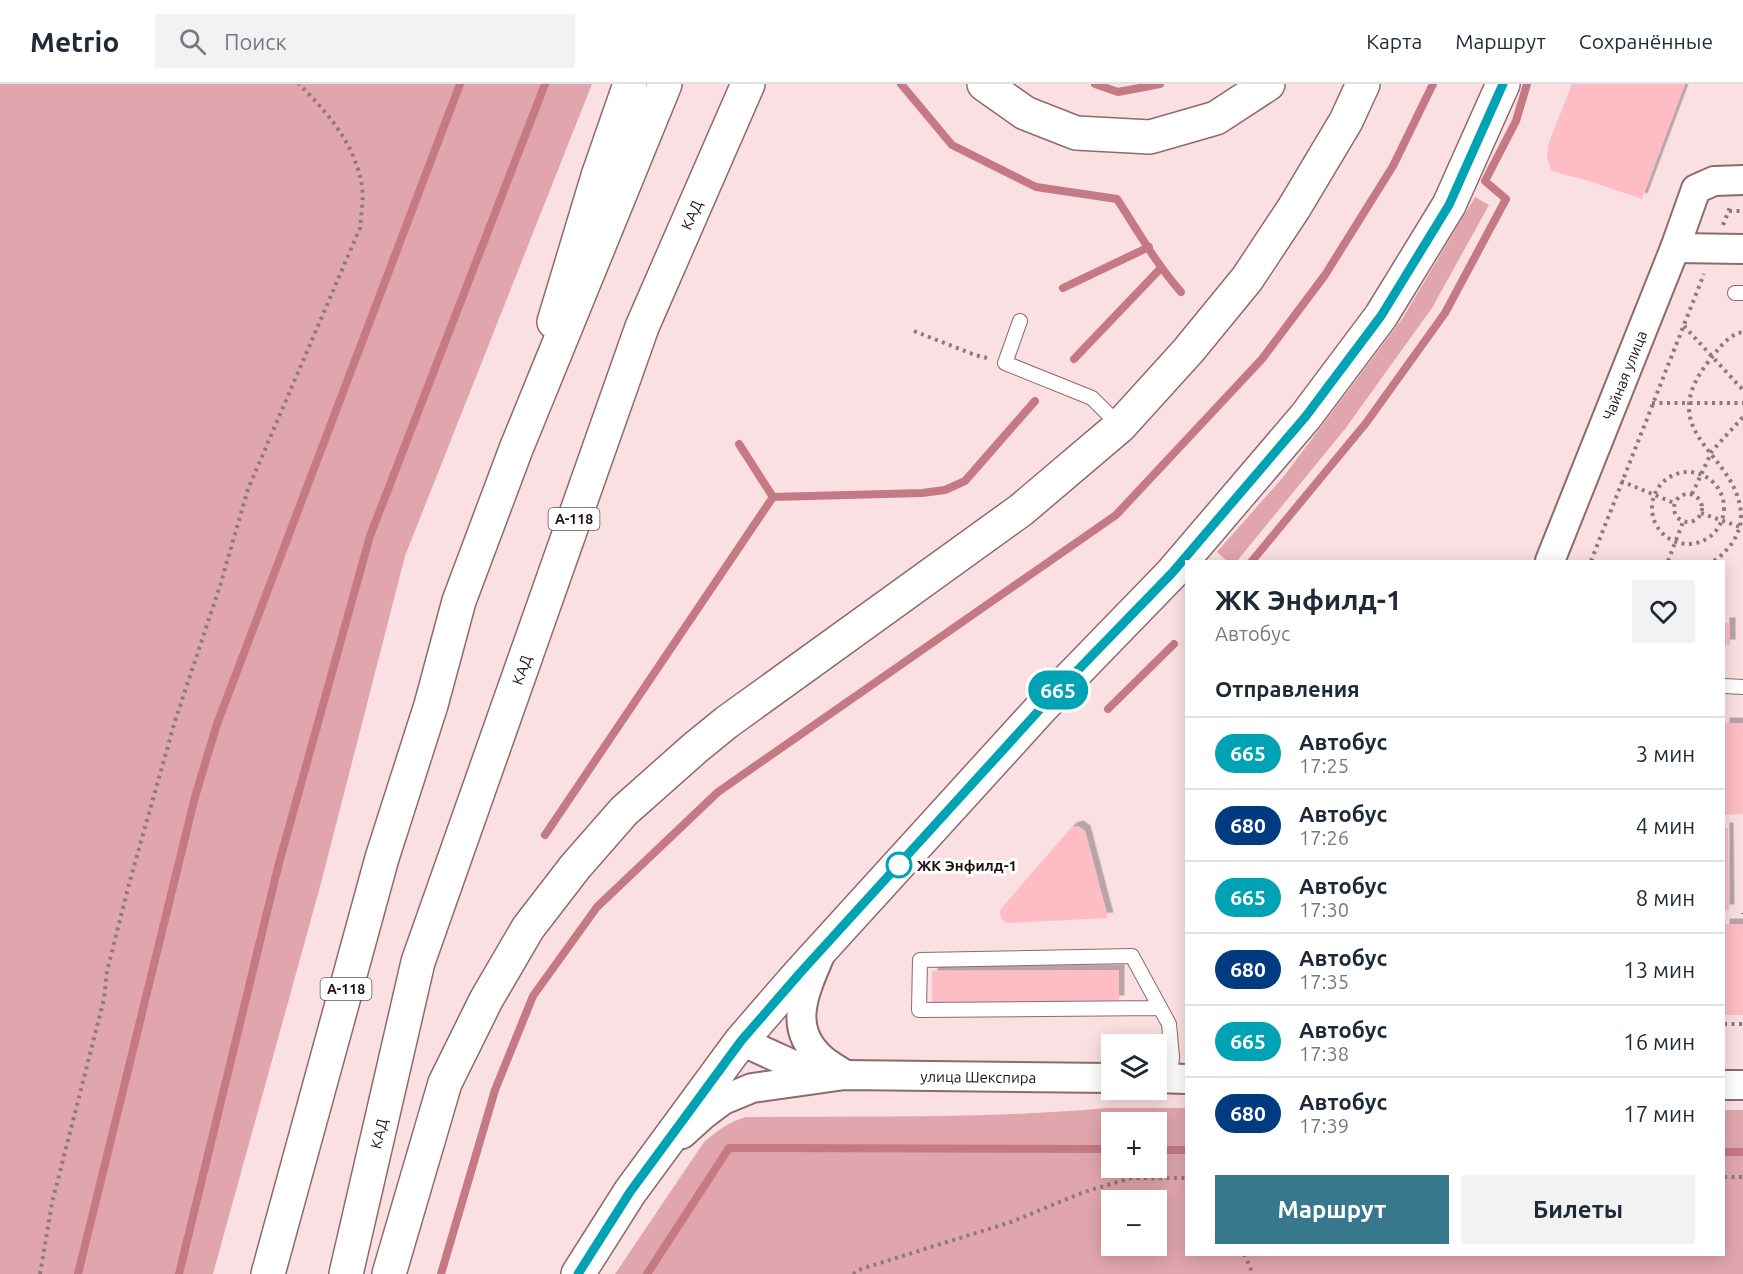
<!DOCTYPE html>
<html lang="ru">
<meta charset="utf-8">
<style>
:root{--surface:#fff;--page:#f2f2f3;--text:#1f2937;--muted:#747a83;--line:#e0e1e3;--accent:#38788c}
body{margin:0;font-family:Ubuntu,sans-serif;background:var(--page);color:var(--text);height:100vh;display:flex;flex-direction:column;font-size:22px;white-space:nowrap}
*{box-sizing:border-box;margin:0}
p{font-size:20px;color:var(--muted)}
.icon{flex:none;width:33px;height:33px;fill:none;stroke:currentColor;stroke-width:2;stroke-linecap:round;stroke-linejoin:round}
.map{position:relative;flex:1;overflow:hidden}
.side{position:absolute;left:1185px;top:476px;width:540px;height:696px;display:flex;flex-direction:column;background:var(--surface);border-radius:0px;box-shadow:0 3px 15px #0003}
.side>*{flex:none}
.badge{padding:0 12px;border-radius:20px;font-size:21px;line-height:39px}
.controls{position:absolute;left:1101px;top:950px;display:grid;gap:12px}
.controls a{display:grid;place-items:center;width:66px;height:66px;border-radius:0px;background:var(--surface);box-shadow:0 3px 15px #0003;font-size:30px}
.map>.badge{position:absolute;translate:-50% -50%;box-shadow:0 0 0 3px #fff}
h2{padding:0 30px;font-size:22px;line-height:54px}
.round{display:grid;place-items:center;flex:none;width:63px;height:63px;border-radius:0px;background:var(--page)}
.overview{display:flex;align-items:center;justify-content:space-between;height:102px;padding:0 30px}
h1{font-size:28px;font-weight:700;line-height:45px}
.cta{display:flex;gap:12px;margin-top:auto;padding:12px 30px}
.cta a{flex:1;height:69px;border-radius:0px;background:var(--accent);color:#fff;font-size:24px;font-weight:700;line-height:69px;text-align:center}
.cta a+a{background:var(--page);color:var(--text)}
ul{padding:0;list-style:none}
li{display:flex;align-items:center;gap:18px;height:72px;padding:0 30px;border-top:2px solid var(--line)}
li div{flex:1}
li b{display:block;font-size:22px}
li em{font-style:normal}
li .badge{min-width:66px;font-weight:700;text-align:center}
header{display:flex;align-items:center;gap:36px;box-sizing:border-box;height:84px;padding:0 30px;background:var(--surface);border-bottom:2px solid var(--line)}
header strong{font-size:28px}
nav{display:flex;gap:33px;margin-inline-start:auto;font-size:21px}
.search{width:420px;height:54px;background:var(--page);display:flex;align-items:center;gap:15px;box-sizing:border-box;padding:0 21px;border-radius:0px;color:var(--muted);font-size:22px}
.map>svg:first-child{display:block}
.green{fill:#e1a6ad;fill-rule:evenodd}
.lines{fill:none;stroke-linecap:round;stroke-linejoin:round}
.stream{stroke:#c47984;stroke-width:8}
.building{fill:#febdc5;filter:url(#shadow)}
.service-casing{stroke:#8f696d;stroke-width:16}
.minor-casing{stroke:#8f696d;stroke-width:32}
.tertiary-casing{stroke:#8f696d;stroke-width:36}
.secondary-casing{stroke:#8f696d;stroke-width:36}
.motorway-casing{stroke:#8f696d;stroke-width:36}
.path{stroke:#8e7a7c;stroke-width:4;stroke-dasharray:3 4.5;stroke-linecap:butt}
.service{stroke:#fff;stroke-width:14}
.minor{stroke:#fff;stroke-width:28}
.tertiary{stroke:#fff;stroke-width:33}
.secondary{stroke:#fff;stroke-width:33}
.motorway{stroke:#fff;stroke-width:33}
.line-casing{stroke:#fff;stroke-width:14}
.line{stroke:#00a3b4;stroke-width:9}
.stop-dot{fill:#fff;stroke:#00a3b4;stroke-width:3}
.labels{text-anchor:middle;dominant-baseline:central;stroke-width:6;stroke-linejoin:round;paint-order:stroke}
.shield{fill:#fff;stroke:#62585a;stroke-width:1.5}
.shield-label{font-size:14px;font-weight:bold;fill:#1f1113}
.street-label{font-size:15px;fill:#1f1113;stroke:#fff}
.stop-label{font-size:15px;font-weight:bold;fill:#1f1113;stroke:#fff;text-anchor:start}
</style>
<header>
<strong>Metrio</strong>
<div class="search"><svg class="icon" aria-label="search" viewBox="0 0 24 24"><circle cx="10" cy="10" r="6"/><path d="M15 15l6 6"/></svg>Поиск</div>
<nav><a>Карта</a><a>Маршрут</a><a>Сохранённые</a></nav>
</header>
<div class="map">
<svg width="1743" height="1190" viewBox="0 0 1743 1190">
<defs>
<filter id="shadow"><feDropShadow dx="5.5" dy="-5.5" stdDeviation="0" flood-color="#0004"/></filter>
</defs>
<rect width="100%" height="100%" fill="#fbe0e3"/>
<g class="green">
<path d="M0,0h592l-187,472 -84,327 -108,391h-213z"/>
<path d="M1475,113l14,8 -57,103 -87,121 -108,132h-10l-10,-9 67,-76 118,-157z"/>
<path d="M1106,1024h80v146h538v-144h19v164h-1128l89,-132c14,-12 25,-20 42,-25 120,-1 240,2 360,-9zM1112,1038h44v45h-44zM1112,1116h44v45h-44z"/>
</g>
<g class="lines">
<g class="stream">
<path d="M901,0l51,61 84,42 81,12c21,32 39,65 64,93"/>
<path d="M1095,0l23,8 42,-8"/>
<path d="M1063,204l86,-41"/>
<path d="M1074,275l86,-90"/>
<path d="M739,360l34,53 149,-4 23,-3 20,-9 70,-80"/>
<path d="M1252,477l114,-138 79,-110 61,-114 -21,-18 31,-60 11,-37"/>
<path d="M1108,625l66,-65"/>
<path d="M545,751l228,-338"/>
<path d="M1156,1066h30"/>
<path d="M1724,1068h19"/>
<path d="M78,1190l117,-477 22,-73 243,-640"/>
<path d="M179,1190l100,-411 91,-327 175,-452"/>
<path d="M441,1190l54,-184 38,-94 64,-89 121,-115 398,-277 146,-156 63,-84 68,-109 40,-82"/>
<path d="M647,1190l82,-126 383,1"/>
</g>
</g>
<g class="building">
<path d="M1572,0h113l-43,115 -56,-19 -25,-6 -10,-4 -4,-12 1,-13z"/>
<rect x="1724" y="539" width="6" height="22"/>
<path d="M1724,639h19v91l-19,1z"/>
<path d="M1078,742l7,5 23,87 -101,5 -6,-4 -1,-9 71,-82z"/>
<path d="M1724,744h4l1,82h-5z"/>
<rect x="1724" y="840" width="19" height="91"/>
<path d="M1119,886v31l-187,1v-31z"/>
</g>
<g class="lines">
<defs>
<g id="service">
<path d="M1735,209h8"/>
<path d="M1020,237l-15,42 87,35 28,28"/>
<path d="M1724,602l19,1"/>
<path d="M1160,924l-241,2 1,-50 212,-4 37,68 3,33 -2,22"/>
</g>
<g id="minor">
<path d="M1675,164l68,1"/>
<path id="s1" d="M1550,477l125,-313 21,-59 18,-8 29,-1"/>
<path d="M820,871c-15,36 -34,73 2,104 7,6 16,11 23,16"/>
<path d="M741,957l55,25 30,5"/>
<path d="M1156,994l30,1"/>
<path d="M1724,1001h19"/>
<path id="s2" d="M682,1050l21,-19 20,-15 29,-12 93,-13 267,3"/>
</g>
<path id="tertiary" d="M578,1190l52,-82 111,-151 59,-68 243,-267 129,-133 134,-157 75,-100 68,-111 54,-121"/>
<g id="secondary">
<path d="M984,0l41,29 51,20 74,4 66,-19 52,-34"/>
<path d="M554,238l44,-146 32,-92"/>
<path d="M389,1190l56,-191 41,-83 42,-72 47,-61 49,-56 71,-63 32,-26 294,-212 99,-84 68,-75 59,-72 47,-71 52,-87 17,-37"/>
</g>
<g id="motorway">
<path d="M268,1190l114,-416 49,-153 28,-104 57,-152 149,-365"/>
<path id="s3" d="M346,1190l72,-312 224,-635 106,-243"/>
</g>
</defs>
<use href="#service" class="service-casing"/>
<use href="#minor" class="minor-casing"/>
<use href="#tertiary" class="tertiary-casing"/>
<use href="#secondary" class="secondary-casing"/>
<use href="#motorway" class="motorway-casing"/>
<g class="path">
<path d="M1729,127h14"/>
<path d="M1723,141l7,-18"/>
<path d="M1684,242l59,64"/>
<path d="M914,247l61,24 12,3"/>
<path d="M1652,319h91"/>
<circle cx="1688" cy="424" r="36"/>
<path d="M1621,397l53,22"/>
<circle cx="1688" cy="424" r="14"/>
<path d="M1692,410l20,-43 31,-34"/>
<path d="M1701,429l39,14"/>
<path d="M1591,477l113,-287"/>
<path d="M1668,477l15,-39"/>
<path d="M1714,477c14,-10 25,-24 27,-41 2,-67 -92,-83 -32,-159 9,-12 20,-27 34,-29"/>
<path d="M1743,829v1"/>
<path d="M1724,940h19"/>
<path d="M1724,1093h19"/>
<path d="M1244,1170l9,20"/>
<path d="M40,1190l12,-71 52,-204 3,-28 22,-87 46,-163 45,-135 28,-97 112,-261c1,-13 4,-29 2,-42 -7,-42 -34,-73 -63,-102"/>
<path d="M853,1190l8,-5 150,-47 73,-30 47,-14h55"/>
</g>
<use href="#service" class="service"/>
<use href="#minor" class="minor"/>
<use href="#tertiary" class="tertiary"/>
<use href="#secondary" class="secondary"/>
<use href="#motorway" class="motorway"/>
</g>
<g class="lines">
<defs>
<path id="line" d="M578,1190l52,-82 111,-151 59,-68 243,-267 129,-133 134,-157 75,-100 68,-111 54,-121"/>
</defs>
<use href="#line" class="line-casing"/>
<use href="#line" class="line"/>
</g>
<circle class="stop-dot" cx="899" cy="781" r="12"/>
<g class="labels">
<g class="shield">
<rect x="548.5" y="424" width="51" height="22" rx="4.5"/>
<rect x="320.5" y="894" width="51" height="22" rx="4.5"/>
</g>
<g class="shield-label">
<text x="574" y="435">А-118</text>
<text x="346" y="905">А-118</text>
</g>
<g class="street-label">
<text stroke="none"><textPath href="#s3" startOffset="1116">КАД</textPath></text>
<text stroke="none"><textPath href="#s1" startOffset="200">Чайная улица</textPath></text>
<text stroke="none"><textPath href="#s3" startOffset="630">КАД</textPath></text>
<text stroke="none"><textPath href="#s2" startOffset="312">улица Шекспира</textPath></text>
<text stroke="none"><textPath href="#s3" startOffset="144">КАД</textPath></text>
</g>
<g class="stop-label">
<text x="917" y="781">ЖК Энфилд-1</text>
</g>
</g>
</svg>
<div class="controls">
<a><svg class="icon" aria-label="layers" viewBox="0 0 24 24"><path d="M12 4l9 5-9 5-9-5zM3 14l9 5 9-5"/></svg></a>
<a>+</a>
<a>−</a>
</div>
<b class="badge" style="left:1058px;top:606px;background:#00a3b4;color:#fff">665</b>
<section class="side">
<div class="overview"><div><h1>ЖК Энфилд-1</h1><p>Автобус</p></div><a class="round"><svg class="icon" aria-label="heart" viewBox="0 0 24 24"><path d="M12 20l-8-8c-3-5 5-10 8-4 3-6 11-1 8 4z"/></svg></a></div>
<h2>Отправления</h2>
<ul>
<li><span class="badge" style="background:#00a3b4;color:#fff">665</span><div><b>Автобус</b><p>17:25</p></div><em>3 мин</em></li>
<li><span class="badge" style="background:#003b80;color:#fff">680</span><div><b>Автобус</b><p>17:26</p></div><em>4 мин</em></li>
<li><span class="badge" style="background:#00a3b4;color:#fff">665</span><div><b>Автобус</b><p>17:30</p></div><em>8 мин</em></li>
<li><span class="badge" style="background:#003b80;color:#fff">680</span><div><b>Автобус</b><p>17:35</p></div><em>13 мин</em></li>
<li><span class="badge" style="background:#00a3b4;color:#fff">665</span><div><b>Автобус</b><p>17:38</p></div><em>16 мин</em></li>
<li><span class="badge" style="background:#003b80;color:#fff">680</span><div><b>Автобус</b><p>17:39</p></div><em>17 мин</em></li>
</ul>
<div class="cta"><a>Маршрут</a><a>Билеты</a></div>
</section>
</div>
